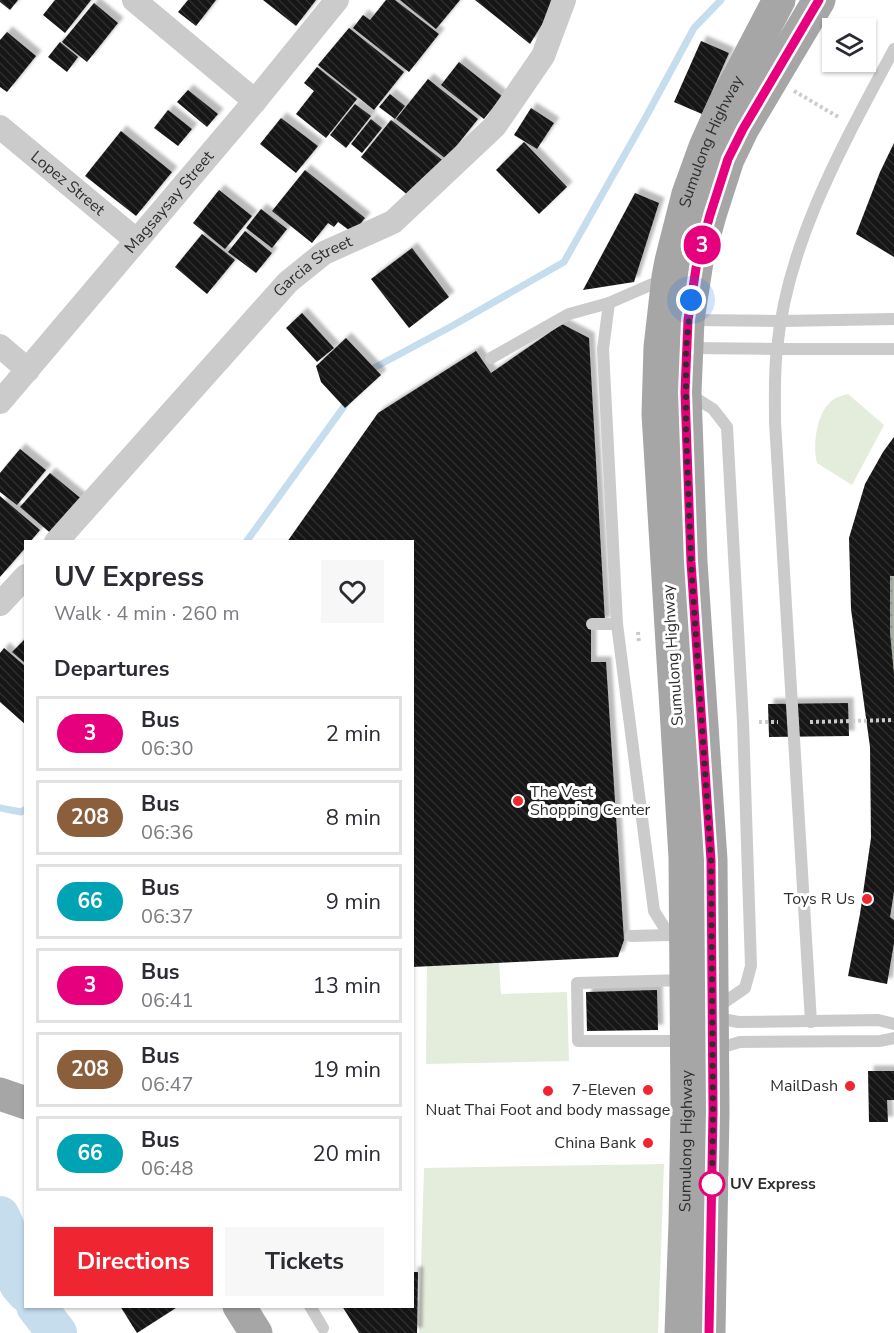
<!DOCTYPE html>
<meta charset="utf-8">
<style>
:root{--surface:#fff;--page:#f7f7f7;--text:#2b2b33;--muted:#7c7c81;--line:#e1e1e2;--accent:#ef2631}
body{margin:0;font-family:"Nunito Sans",sans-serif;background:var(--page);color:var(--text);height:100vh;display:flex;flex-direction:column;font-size:22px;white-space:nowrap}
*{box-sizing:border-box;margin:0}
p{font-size:20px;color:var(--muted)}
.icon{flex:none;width:33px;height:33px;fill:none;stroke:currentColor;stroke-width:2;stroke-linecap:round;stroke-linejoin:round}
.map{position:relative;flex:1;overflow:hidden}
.drawer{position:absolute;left:24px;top:540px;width:390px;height:768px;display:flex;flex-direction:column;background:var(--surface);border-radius:0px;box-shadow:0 2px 4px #0004}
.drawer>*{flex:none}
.badge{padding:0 12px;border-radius:20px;font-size:21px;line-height:39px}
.fabs{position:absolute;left:822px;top:18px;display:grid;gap:12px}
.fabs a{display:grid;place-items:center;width:54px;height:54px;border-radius:0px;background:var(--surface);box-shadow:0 2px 4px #0004;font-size:30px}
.you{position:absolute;width:30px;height:30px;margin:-15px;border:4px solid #fff;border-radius:50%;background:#1a73e8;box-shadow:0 0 0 9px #1a73e833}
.map>.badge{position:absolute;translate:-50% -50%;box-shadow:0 0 0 3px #fff}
h2{padding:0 30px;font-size:22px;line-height:54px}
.round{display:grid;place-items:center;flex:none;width:63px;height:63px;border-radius:0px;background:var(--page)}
.summary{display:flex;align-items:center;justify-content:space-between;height:102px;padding:0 30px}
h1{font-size:28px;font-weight:700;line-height:45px}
.cta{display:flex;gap:12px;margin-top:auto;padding:12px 30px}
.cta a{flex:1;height:69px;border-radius:0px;background:var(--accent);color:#fff;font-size:24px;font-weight:700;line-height:69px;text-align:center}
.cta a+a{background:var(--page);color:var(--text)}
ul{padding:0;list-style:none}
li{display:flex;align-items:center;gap:18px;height:75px;margin:0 12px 9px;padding:0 18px;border:3px solid var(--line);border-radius:0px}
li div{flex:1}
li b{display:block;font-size:22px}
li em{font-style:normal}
li .badge{min-width:66px;font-weight:700;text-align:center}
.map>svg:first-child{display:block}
.grass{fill:#e4ecdb}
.park{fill:url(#park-dots)}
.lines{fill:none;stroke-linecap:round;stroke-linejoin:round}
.stream{stroke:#c6ddee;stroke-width:7}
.river{stroke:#c6ddee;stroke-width:40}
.building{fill:url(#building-back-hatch);filter:url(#shadow)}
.path{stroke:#cbcbcb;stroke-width:4;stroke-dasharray:3 3;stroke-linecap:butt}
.lane{stroke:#cbcbcb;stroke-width:12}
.street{stroke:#cbcbcb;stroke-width:24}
.primary{stroke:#a6a6a6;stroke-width:33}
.line-casing{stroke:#fff;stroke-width:14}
.line{stroke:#e6007e;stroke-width:9}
.walk{stroke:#2e2e2e;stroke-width:6;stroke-dasharray:0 10.8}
.poi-dot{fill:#ef2631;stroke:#fff;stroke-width:2}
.stop-dot{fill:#fff;stroke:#e6007e;stroke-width:3}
.labels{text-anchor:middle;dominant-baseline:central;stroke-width:6;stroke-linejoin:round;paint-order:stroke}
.street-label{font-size:16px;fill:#2e2e2e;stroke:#fff}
.poi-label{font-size:16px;fill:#2e2e2e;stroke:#fff;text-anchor:end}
.stop-label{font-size:16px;font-weight:bold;fill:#2e2e2e;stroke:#fff;text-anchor:start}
</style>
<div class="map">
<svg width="894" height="1333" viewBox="0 0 894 1333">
<defs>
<pattern id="park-dots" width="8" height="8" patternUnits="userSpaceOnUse" patternTransform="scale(1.5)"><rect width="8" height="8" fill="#e4ecdb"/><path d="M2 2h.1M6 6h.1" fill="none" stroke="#c4cbbc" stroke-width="1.8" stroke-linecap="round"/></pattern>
<pattern id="building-back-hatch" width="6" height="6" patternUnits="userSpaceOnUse" patternTransform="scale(1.5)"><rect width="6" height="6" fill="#151515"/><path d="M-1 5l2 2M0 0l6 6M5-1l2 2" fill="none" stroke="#2f2f2f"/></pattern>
<filter id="shadow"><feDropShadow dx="5.5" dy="-5.5" stdDeviation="1.5" flood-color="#0004"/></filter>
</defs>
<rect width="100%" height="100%" fill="#fff"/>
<g class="grass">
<path d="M848,394l36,31 -32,60 -35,-22c-5,-19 0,-53 17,-64 4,-2 9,-4 14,-5z"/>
<path d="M499,962l2,32 66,-2 2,69 -143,3 1,-98z"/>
<path d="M664,1164l-6,169h-239l5,-165z"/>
</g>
<path class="park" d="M890,576h4v98l-4,-41z"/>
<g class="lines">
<g class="stream">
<path d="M368,372l2,-2 82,-44 112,-64 83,-147 47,-87 27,-28"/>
<path d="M246,542l102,-141"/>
<path d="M0,808l21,4 5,-3"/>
</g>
<g class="river">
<path d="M0,1216l4,9 15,59 7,8"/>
<path d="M36,1306l21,27"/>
</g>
</g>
<g class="building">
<path d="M0,0h18l-8,10 -10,-8z"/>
<path d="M55,0h36l-26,33 -22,-18z"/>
<path d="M188,0h28l-20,26 -18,-14z"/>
<path d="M263,0h53l-20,26z"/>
<path d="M386,0h9l44,34 -30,38 -56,-44 10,-13 7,5z"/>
<path d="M400,0h60l-24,29z"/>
<path d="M475,0h82l-27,44z"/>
<path d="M94,3l24,20 -31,39 -25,-20z"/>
<path d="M349,28l55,44 -30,38 -56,-45z"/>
<path d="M7,32l29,24 -29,36 -7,-5v-47z"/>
<path d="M701,41l28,12 -27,61 -28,-12z"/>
<path d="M60,42l18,15 -11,15 -19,-15z"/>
<path d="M459,62l43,34 -18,23 -43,-34z"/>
<path d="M317,67l40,32 -31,39 -30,-24 18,-23 -10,-8z"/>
<path d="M428,79l50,40 -32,40 -50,-40z"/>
<path d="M188,90l30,24 -11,13 -30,-25z"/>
<path d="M390,94l15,12 -10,13 -16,-12z"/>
<path d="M355,104l16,12 -25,32 -16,-13z"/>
<path d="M531,108l23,15 -17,26 -23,-14z"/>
<path d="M168,110l24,19 -14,17 -24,-18z"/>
<path d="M281,118l37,28 -22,27 -36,-29z"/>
<path d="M371,119l11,9 -20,25 -11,-9z"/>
<path d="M391,120l55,43 -37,33 -48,-39z"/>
<path d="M121,131l51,41 -36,44 -51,-40z"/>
<path d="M524,142l43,45 -28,27 -43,-44z"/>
<path d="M894,143v114l-38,-23 24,-62z"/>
<path d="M305,170l60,48 -12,15 -15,-11 -4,5 -6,-4 -16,20 -40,-32z"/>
<path d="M219,190l33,26 -27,33 -32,-26z"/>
<path d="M635,193l24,10 -25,79 -51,8z"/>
<path d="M261,209l26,20 -15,19 -26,-20z"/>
<path d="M245,231l27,22 -16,20 -28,-21z"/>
<path d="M202,234l33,26 -28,34 -32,-27z"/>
<path d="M412,248l37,49 -40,31 -38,-49z"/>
<path d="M302,313l32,35 -17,14 -31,-34z"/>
<path d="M562,324l27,14 16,284 -14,5v35h15l18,278 -6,17 -206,10v-425h-125l91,-129 98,-62 15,22z"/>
<path d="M346,338l35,37 -36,33 -24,-26 -5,-16z"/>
<path d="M894,437v139h-4v57l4,41v218l-4,25 4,3v23l-7,41 -39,-8 12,-62 11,-76 -1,-91 -19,-138 -2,-71 16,-54 18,-32z"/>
<path d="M20,449l26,21 -29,35 -17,-13v-19z"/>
<path d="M50,473l34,28 -30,35 -34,-29z"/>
<path d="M0,496l40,34 -10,12h-4v5l-26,30z"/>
<path d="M26,638v26l-14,-12z"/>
<path d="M4,648l22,19v58l-26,-23v-49z"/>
<path d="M848,703l1,33 -80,1 -1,-33z"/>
<path d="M657,990l1,40 -71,1 -1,-39z"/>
<path d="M868,1071h26v29h-7l1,22h-19z"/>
<path d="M412,1272h6l-1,61h-58l-17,-27h70z"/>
<path d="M120,1306h59l-42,27z"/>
</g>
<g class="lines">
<g class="path">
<path d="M794,91l46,27"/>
<path d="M638,632l1,11"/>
<path d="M759,722h19"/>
<path d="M810,722l84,-2"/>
</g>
<g class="lane">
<path d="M609,303l-6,46 14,275 37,287 15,24 15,5"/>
<path d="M689,320l92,1 113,-2"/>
<path d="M688,348l89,1h117"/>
<path d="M491,358l78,-44 40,-11 55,-24"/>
<path d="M689,394l24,15 14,18 16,295 8,244 -6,22 -32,22 10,9 15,3 140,-2 16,4"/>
<path d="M592,624h25"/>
<path d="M631,936l38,-1"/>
<path d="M685,980l-108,3 1,58h108"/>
<path d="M811,1022l-36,-600c0,-24 -1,-49 2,-73 10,-107 67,-206 117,-300"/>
<path d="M716,1052l10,-6 14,-4 140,-1 14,-3"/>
<path d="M310,1306l13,22"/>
</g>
<g class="street">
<path d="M134,0l121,101"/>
<path id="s1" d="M0,127l136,113"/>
<path d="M0,346l28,24"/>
<path id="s2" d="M0,402l255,-301 82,-101"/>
<path id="s3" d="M56,542l232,-260 36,-29 69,-31 102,-96 48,-70 21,-56"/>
<path d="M0,604l26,-28"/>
</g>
<g class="primary">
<path d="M0,1094l26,9"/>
<path d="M239,1306l17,27"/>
<path id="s4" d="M681,1333l4,-110 2,-115 -2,-251 -27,-443 2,-67 8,-70 3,-16 17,-67 17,-47 17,-38 57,-109"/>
<path d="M709,1333l4,-222 -2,-251 -20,-298 -6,-170 3,-72 9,-58 13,-47 18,-56 15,-31 76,-128"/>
</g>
</g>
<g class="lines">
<defs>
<path id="line" d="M709,1333l4,-222 -2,-251 -20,-298 -6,-170 3,-72 9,-58 13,-47 18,-56 15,-30 76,-129"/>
</defs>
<use href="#line" class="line-casing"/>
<use href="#line" class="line"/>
<path class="walk" d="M691,300l-5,48v81l5,133 20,298 2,251 -1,73"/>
</g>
<g class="poi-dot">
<circle cx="518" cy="801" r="6"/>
<circle cx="867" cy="899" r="6"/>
<circle cx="850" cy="1086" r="6"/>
<circle cx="648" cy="1090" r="6"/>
<circle cx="548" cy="1091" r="6"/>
<circle cx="648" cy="1143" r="6"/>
</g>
<circle class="stop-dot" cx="712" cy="1184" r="12"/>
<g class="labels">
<g class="street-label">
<text stroke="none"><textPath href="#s4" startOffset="1200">Sumulong Highway</textPath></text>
<text stroke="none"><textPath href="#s1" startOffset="88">Lopez Street</textPath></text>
<text stroke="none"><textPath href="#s2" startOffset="262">Magsaysay Street</textPath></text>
<text stroke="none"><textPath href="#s3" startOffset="378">Garcia Street</textPath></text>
<text transform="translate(673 655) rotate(-94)">Sumulong Highway</text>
<text stroke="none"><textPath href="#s4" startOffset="192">Sumulong Highway</textPath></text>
</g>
<g class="poi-label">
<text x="530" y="792" text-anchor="start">The Vest<tspan x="530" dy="18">Shopping Center</tspan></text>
<text x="855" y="899">Toys R Us</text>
<text x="838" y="1086">MailDash</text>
<text x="636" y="1090">7-Eleven</text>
<text x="548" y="1110" text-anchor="middle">Nuat Thai Foot and body massage</text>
<text x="636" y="1143">China Bank</text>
</g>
<g class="stop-label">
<text x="730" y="1184">UV Express</text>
</g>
</g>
</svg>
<div class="fabs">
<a><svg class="icon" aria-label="layers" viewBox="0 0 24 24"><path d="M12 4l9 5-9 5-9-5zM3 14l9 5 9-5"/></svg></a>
</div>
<div class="you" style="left:691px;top:300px"></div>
<b class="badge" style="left:702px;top:245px;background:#e6007e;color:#fff">3</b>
<section class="drawer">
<div class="summary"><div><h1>UV Express</h1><p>Walk · 4 min · 260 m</p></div><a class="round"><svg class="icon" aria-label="heart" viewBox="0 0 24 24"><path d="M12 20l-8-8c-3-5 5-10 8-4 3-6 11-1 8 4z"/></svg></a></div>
<h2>Departures</h2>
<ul>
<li><span class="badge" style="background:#e6007e;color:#fff">3</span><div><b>Bus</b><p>06:30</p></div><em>2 min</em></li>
<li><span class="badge" style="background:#8b5e3c;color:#fff">208</span><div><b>Bus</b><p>06:36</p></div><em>8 min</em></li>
<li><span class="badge" style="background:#00a3b4;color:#fff">66</span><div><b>Bus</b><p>06:37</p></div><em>9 min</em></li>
<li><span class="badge" style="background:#e6007e;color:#fff">3</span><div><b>Bus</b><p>06:41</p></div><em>13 min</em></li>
<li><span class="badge" style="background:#8b5e3c;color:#fff">208</span><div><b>Bus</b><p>06:47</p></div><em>19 min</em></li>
<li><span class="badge" style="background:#00a3b4;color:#fff">66</span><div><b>Bus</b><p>06:48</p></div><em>20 min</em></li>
</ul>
<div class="cta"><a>Directions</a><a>Tickets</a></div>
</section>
</div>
